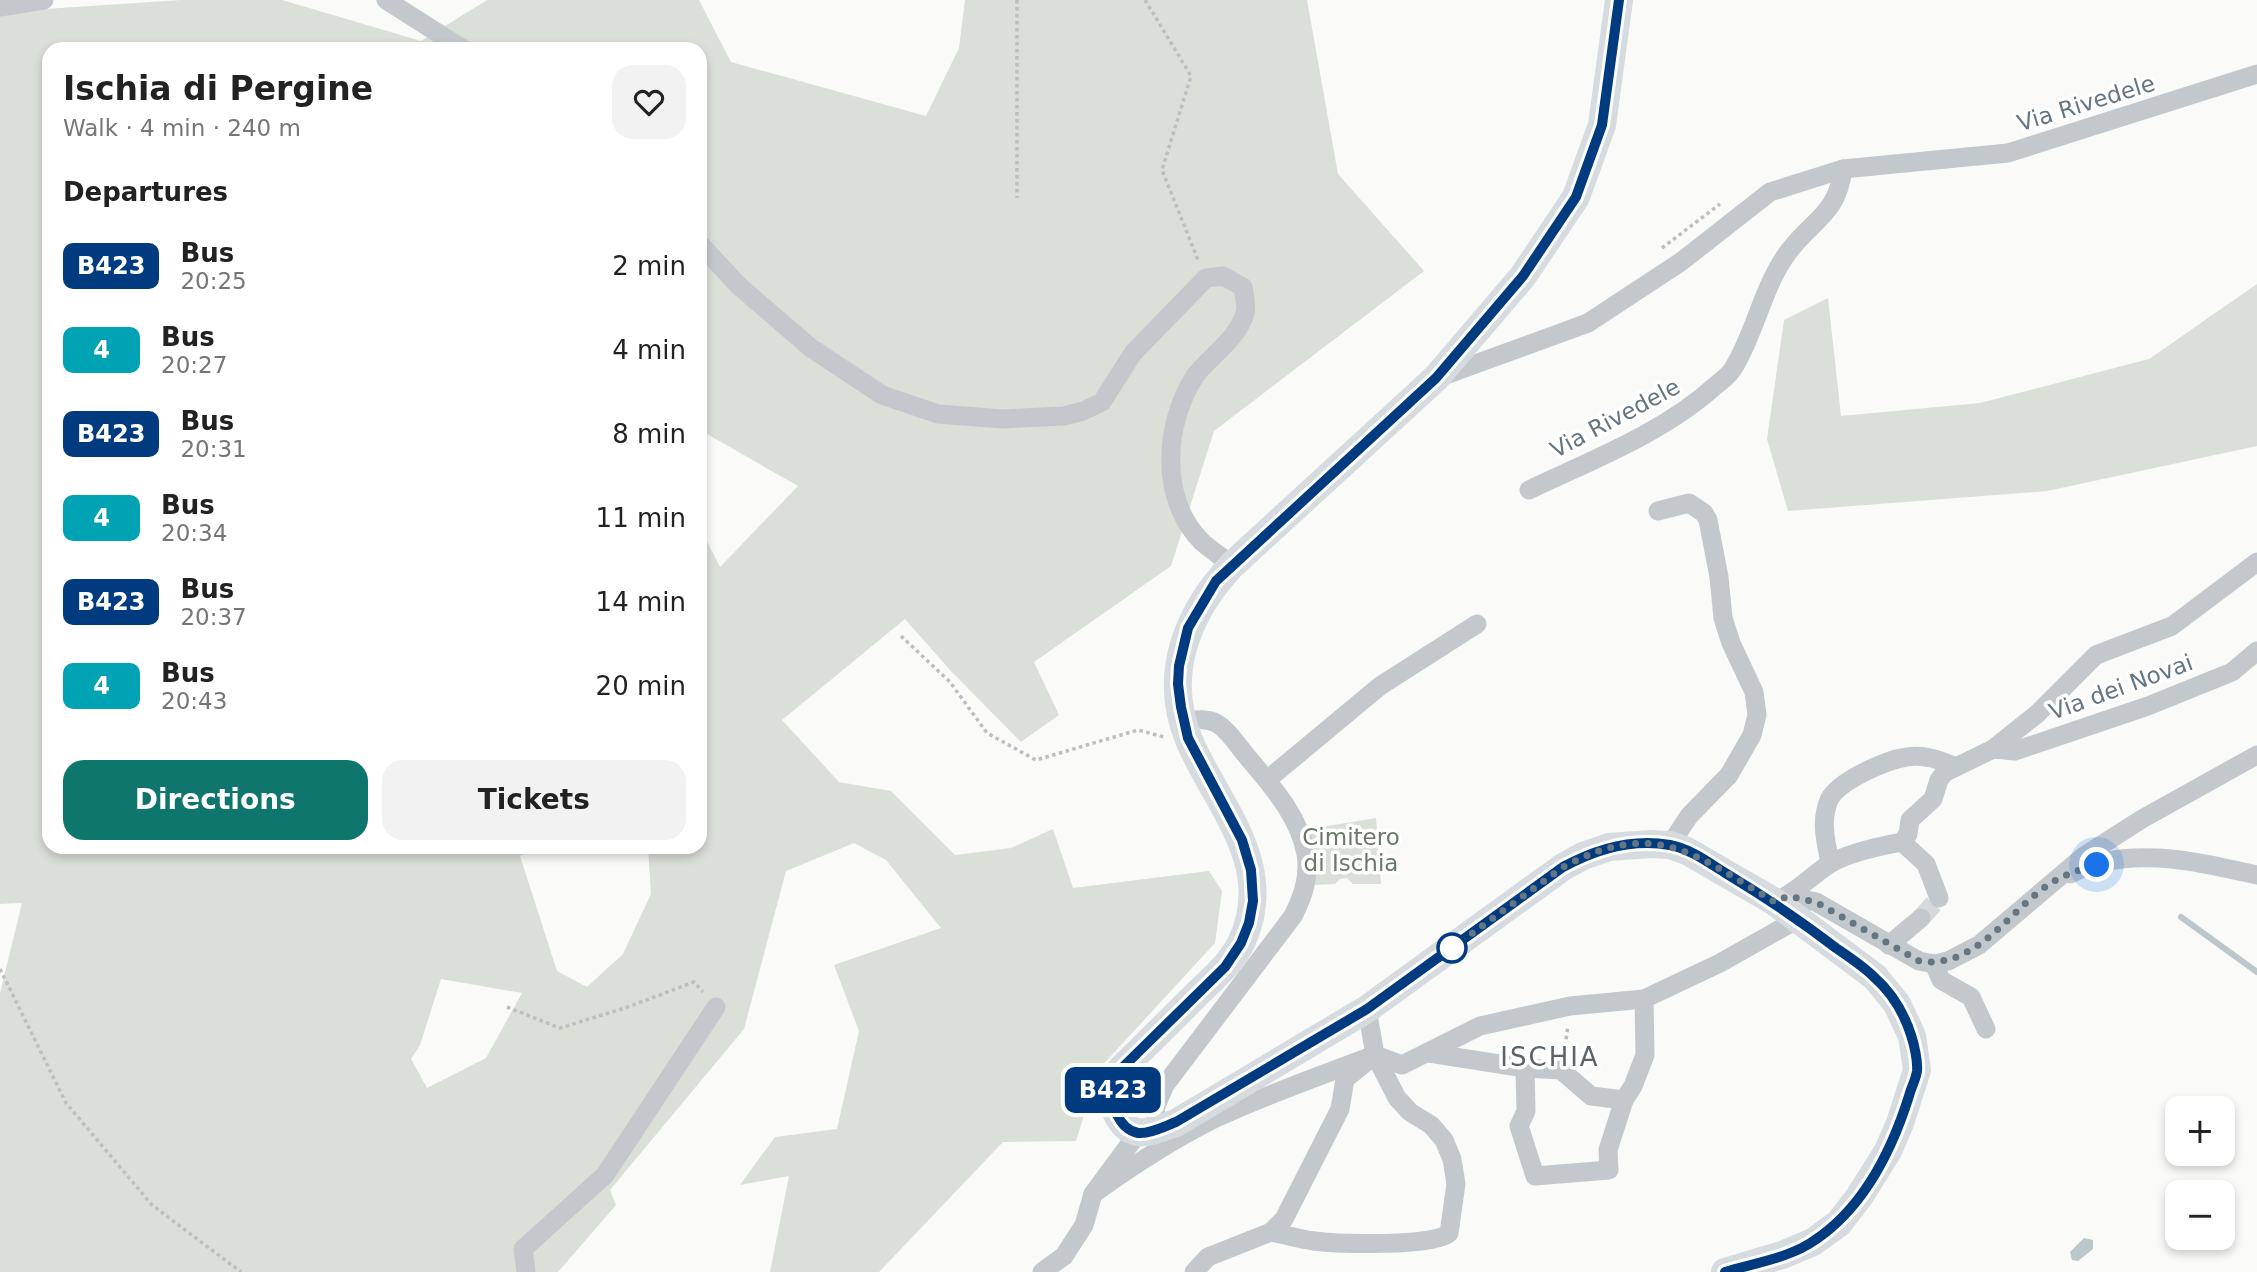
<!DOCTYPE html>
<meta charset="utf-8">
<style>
:root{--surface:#fff;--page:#f2f2f2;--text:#222;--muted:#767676;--accent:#0f766e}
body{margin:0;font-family:"DejaVu Sans",sans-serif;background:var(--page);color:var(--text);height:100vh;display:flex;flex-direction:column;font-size:26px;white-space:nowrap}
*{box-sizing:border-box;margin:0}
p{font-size:23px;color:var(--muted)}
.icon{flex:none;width:38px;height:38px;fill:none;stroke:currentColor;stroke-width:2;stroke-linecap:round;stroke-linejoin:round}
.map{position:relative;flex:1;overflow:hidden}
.sheet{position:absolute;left:42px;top:42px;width:665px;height:812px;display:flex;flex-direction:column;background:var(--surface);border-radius:21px;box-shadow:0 4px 10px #0003}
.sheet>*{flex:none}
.badge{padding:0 14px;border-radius:10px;font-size:24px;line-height:46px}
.fabs{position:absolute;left:2165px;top:1096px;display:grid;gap:14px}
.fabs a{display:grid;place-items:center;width:70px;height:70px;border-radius:14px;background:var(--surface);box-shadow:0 4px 10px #0003;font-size:35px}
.you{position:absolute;width:35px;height:35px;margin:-18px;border:5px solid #fff;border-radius:50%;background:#1a73e8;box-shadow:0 0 0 10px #1a73e833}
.map>.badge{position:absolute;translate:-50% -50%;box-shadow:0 0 0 4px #fff}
h2{padding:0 21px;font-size:26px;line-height:63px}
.round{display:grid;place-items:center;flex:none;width:74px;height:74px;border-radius:21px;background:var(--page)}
.head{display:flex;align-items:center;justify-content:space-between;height:119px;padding:0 21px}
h1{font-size:33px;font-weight:700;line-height:52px}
.cta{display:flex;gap:14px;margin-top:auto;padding:14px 21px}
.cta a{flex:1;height:80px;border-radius:21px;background:var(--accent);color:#fff;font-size:28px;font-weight:700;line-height:80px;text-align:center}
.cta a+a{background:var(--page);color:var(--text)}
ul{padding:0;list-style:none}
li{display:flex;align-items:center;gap:21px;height:84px;padding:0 21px}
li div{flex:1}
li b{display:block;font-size:26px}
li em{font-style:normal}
li .badge{min-width:77px;font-weight:700;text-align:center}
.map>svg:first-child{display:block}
.green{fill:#dadfd7;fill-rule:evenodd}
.water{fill:#bbc7cb}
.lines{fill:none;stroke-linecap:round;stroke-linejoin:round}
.stream{stroke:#bbc7cb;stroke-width:6}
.street-tunnel{stroke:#d5d9db;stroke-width:19;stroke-dasharray:19 10;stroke-linecap:butt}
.path{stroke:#bbbfc2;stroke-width:3.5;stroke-dasharray:3.5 3.5;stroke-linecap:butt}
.street{stroke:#c3c8cc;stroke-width:19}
.secondary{stroke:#d6dbdf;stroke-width:28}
.line-casing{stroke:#fff;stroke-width:16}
.line{stroke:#003b80;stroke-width:10}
.walk{stroke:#657683;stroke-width:7;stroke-dasharray:0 12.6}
.stop-dot{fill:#fff;stroke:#003b80;stroke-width:3.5}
.labels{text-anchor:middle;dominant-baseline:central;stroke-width:7;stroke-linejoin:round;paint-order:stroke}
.street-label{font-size:23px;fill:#657683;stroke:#fff}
.park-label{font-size:23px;fill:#687a64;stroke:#fff}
.quarter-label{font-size:26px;letter-spacing:2px;fill:#57646e;stroke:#fff}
</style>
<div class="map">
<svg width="2257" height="1272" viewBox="0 0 2257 1272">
<rect width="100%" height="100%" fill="#fafaf8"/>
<g class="green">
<path d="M181,0h101l139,41 66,-41h212l32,62 195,54 33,-68 6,-48h342l31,174 86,97 -210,160 -43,135 -137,96 25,53 -38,27 -71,-72 -45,-51 -123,101 57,62 52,9 64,64 56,-7 42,-19 20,59 136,-17 13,20 -7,52 -117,127 -22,71 -73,1 -124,130h-109l19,-96 -49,9 35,-48 62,-8 22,-98 -25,-66 107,-37 -55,-68 -32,-17 -68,28 -42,158 -134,161 6,15 -58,67h-558v-279l22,-90 -22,1v-892zM49,49h651v381l98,56 -78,81 -20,-39v319h-52l3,47 -28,60 -36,33 -30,-16 -37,-115 17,-9h-488zM441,979l81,14 -36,65 -59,30 -16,-29 9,-14z"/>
<path d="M2257,284v162l-210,45 -259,20 -21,-72 17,-119 44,-22 13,118 139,-13 169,-44z"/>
<path d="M1376,818l5,66h-28l-6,-6 -7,1 -5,5 -21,1 -4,-56z"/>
</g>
<path class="water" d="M2084,1238l9,2v9l-15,12 -6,-1 -2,-8z"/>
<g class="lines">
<path class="stream" d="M2181,917l76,55"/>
<path class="street-tunnel" d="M1921,918l18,-20"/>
<g class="path">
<path d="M1017,0v198"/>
<path d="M1145,0l46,76 -29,94 36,90"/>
<path d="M1662,248l58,-44"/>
<path d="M901,636l49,46 37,51 49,27 102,-30 26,7"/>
<path d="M0,969l66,134 86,102 89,67"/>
<path d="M507,1007l53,21 65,-20 69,-26 9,10"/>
<path d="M1564,1053l4,-27"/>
</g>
<g class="street">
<path d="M386,0l77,49"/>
<path d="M0,7l44,-7"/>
<path d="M700,244l39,42 72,62 71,47 56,19 65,5 61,-3 19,-5 19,-9 31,-49 73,-75 17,-2 20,11c1,7 4,19 2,26 -7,26 -36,44 -50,63 -31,48 -36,123 7,166 9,8 20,15 30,23"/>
<path d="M1437,378l151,-55 94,-62 88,-69 73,-23 165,-16 249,-79"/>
<path d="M1529,490c63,-30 134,-57 186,-104 7,-6 15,-11 19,-19 22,-36 29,-82 55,-116 25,-33 48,-36 54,-82"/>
<path d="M1658,511l31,-8 15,10 4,7 11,57 4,41 8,25 23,49 3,23 -5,20 -23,40 -40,41 -19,29"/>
<path d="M1993,749l22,2 133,-45 84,-34 25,-21"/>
<path d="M1267,780l113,-94 97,-62"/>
<path d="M1902,842l24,22 13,34"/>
<path d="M1830,863c-4,-22 -10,-41 -1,-63 9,-19 57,-40 78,-43 17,-3 32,3 47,9"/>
<path d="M2070,874c57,-30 128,-12 187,1"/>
<path d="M1788,896l28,6 103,59 15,3 14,-3 31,-16 105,-89 58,-37 115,-64"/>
<path d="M1775,902c20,-9 35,-25 53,-37 19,-12 52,-19 74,-23l6,-8 2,-14 23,-21 6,-19 5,-7 49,-24 44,-35 59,-59 76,-29 85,-64"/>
<path d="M1889,945l32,-27"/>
<path d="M1934,964l7,16 30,17 15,32"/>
<path d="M1367,1009l8,46 27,10 78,-39 90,-20 74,-7 76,-36 78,-44"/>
<path d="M1429,1053l96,15 36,2 30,26 33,4"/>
<path d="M1525,1068l1,43 -7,15 16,50 74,-6 -1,-20 16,-50 9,-14 12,-31 -1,-56"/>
<path d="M1157,1129l-2,-21 10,-23 128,-169c10,-19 17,-39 13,-62 -7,-39 -36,-70 -61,-100 -8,-10 -18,-25 -29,-31 -10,-5 -21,-3 -32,-2"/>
<path d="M1093,1194c39,-28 80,-55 123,-76 52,-24 106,-43 159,-63"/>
<path d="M1271,1232c15,3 29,7 43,9 23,3 121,6 135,-8l7,-49 -4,-25 -8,-19 -13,-15 -21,-13 -13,-14 -22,-43"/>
<path d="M526,1272l-3,-23 82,-74 111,-168"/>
<path d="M1042,1272l22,-16 20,-31 9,-31 45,-61"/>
<path d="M1194,1272l14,-15 63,-25 13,-13 56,-110 5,-30 20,-16"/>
</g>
<path class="secondary" d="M1619,0l-17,125 -26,72 -53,79 -87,102 -204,187c-45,48 -70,110 -43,175 28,66 88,124 53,201 -10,22 -31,39 -48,56 -24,24 -48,48 -72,71 -3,5 -7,10 -8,15 -6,17 4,46 24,49 12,2 27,-6 38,-9l191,-114 196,-142 20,-11 26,-9 42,-3 19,1 17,6 88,51 100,75 22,27 15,32 5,34 -17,53 -12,28 -29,46 -20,26 -26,19 -31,13 -57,17"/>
</g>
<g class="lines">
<defs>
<path id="line" d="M1619,0l-17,125 -26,72 -53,79 -87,102 -220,203 -28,47 -9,38 -1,18 3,23 7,31 54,102 9,30 2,31 -4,22 -8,20 -16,24 -103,101c-3,5 -7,10 -8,15 -6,17 4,46 24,50 12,1 27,-7 38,-11l191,-113 196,-142c33,-18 69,-29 107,-22 21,4 39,18 57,29 38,23 74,47 109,74 13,9 27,18 38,29 17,15 30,36 37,58 3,9 7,26 6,36 -1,8 -6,17 -8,25 -17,54 -46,112 -94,144 -25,18 -61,23 -90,32"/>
</defs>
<use href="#line" class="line-casing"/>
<use href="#line" class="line"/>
<path class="walk" d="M1452,948l111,-81c93,-50 132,-12 212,35l13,-6 28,6 103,59c57,9 90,-51 132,-78 15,-9 30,-14 46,-18"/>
</g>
<circle class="stop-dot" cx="1452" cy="948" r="14"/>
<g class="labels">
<g class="street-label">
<text transform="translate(2086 103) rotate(-17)">Via Rivedele</text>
<text transform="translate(1615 418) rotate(-28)">Via Rivedele</text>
<text transform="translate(2121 687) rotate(-20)">Via dei Novai</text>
</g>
<g class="park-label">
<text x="1351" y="837">Cimitero<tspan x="1351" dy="26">di Ischia</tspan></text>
</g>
<g class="quarter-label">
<text x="1550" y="1057">ISCHIA</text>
</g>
</g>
</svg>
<div class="fabs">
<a>+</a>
<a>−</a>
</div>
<div class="you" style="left:2097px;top:865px"></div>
<b class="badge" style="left:1113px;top:1090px;background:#003b80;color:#fff">B423</b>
<section class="sheet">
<div class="head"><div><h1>Ischia di Pergine</h1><p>Walk · 4 min · 240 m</p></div><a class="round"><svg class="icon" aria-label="heart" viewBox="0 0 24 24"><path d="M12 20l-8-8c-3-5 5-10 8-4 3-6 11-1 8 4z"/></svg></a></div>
<h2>Departures</h2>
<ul>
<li><span class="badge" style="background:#003b80;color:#fff">B423</span><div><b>Bus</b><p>20:25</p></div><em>2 min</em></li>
<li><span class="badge" style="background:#00a3b4;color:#fff">4</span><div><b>Bus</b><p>20:27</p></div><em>4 min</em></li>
<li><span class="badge" style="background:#003b80;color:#fff">B423</span><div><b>Bus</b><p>20:31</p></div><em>8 min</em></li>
<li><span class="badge" style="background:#00a3b4;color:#fff">4</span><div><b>Bus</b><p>20:34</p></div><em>11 min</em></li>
<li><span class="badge" style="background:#003b80;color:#fff">B423</span><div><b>Bus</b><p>20:37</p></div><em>14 min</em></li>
<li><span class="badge" style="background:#00a3b4;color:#fff">4</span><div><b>Bus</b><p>20:43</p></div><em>20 min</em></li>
</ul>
<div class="cta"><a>Directions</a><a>Tickets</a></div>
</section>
</div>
